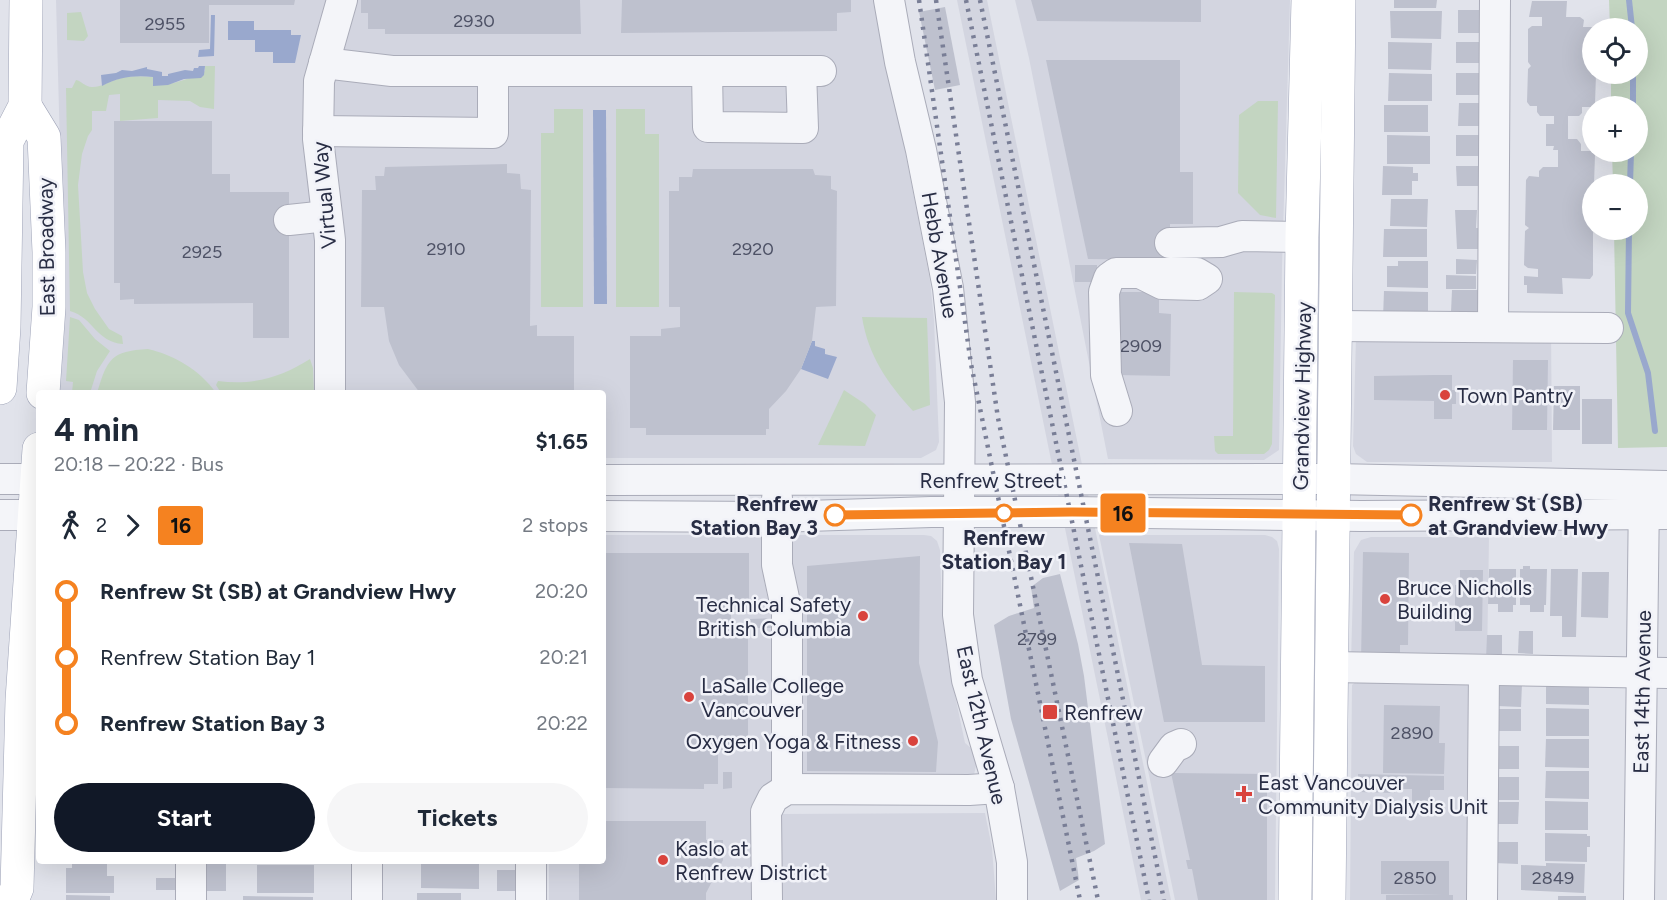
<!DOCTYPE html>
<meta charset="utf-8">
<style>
:root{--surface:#fff;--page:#f6f6f7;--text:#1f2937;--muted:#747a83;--accent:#111827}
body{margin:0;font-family:Figtree,sans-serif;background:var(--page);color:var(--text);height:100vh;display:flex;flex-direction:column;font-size:22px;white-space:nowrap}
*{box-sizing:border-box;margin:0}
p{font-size:20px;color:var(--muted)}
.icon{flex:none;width:33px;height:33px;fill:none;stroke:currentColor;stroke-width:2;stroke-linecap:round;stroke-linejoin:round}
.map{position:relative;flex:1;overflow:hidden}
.drawer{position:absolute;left:36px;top:390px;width:570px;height:474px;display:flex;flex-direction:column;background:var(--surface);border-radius:6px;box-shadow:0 6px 24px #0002}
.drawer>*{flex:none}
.badge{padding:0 12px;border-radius:4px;font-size:21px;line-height:39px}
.fabs{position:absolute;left:1582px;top:18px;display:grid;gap:12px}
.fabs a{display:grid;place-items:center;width:66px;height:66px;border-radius:50%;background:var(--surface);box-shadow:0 6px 24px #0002;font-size:30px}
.map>.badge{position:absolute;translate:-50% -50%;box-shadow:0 0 0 3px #fff}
.legs{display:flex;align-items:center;gap:9px;height:66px;padding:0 18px;font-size:20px}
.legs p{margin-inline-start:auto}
.overview{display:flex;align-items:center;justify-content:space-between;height:102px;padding:0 18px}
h1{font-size:33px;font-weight:700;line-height:45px}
.action{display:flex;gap:12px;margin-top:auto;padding:12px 18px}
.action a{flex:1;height:69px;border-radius:36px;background:var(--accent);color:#fff;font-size:24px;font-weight:700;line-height:69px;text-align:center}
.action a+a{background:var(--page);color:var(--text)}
ul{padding:0 18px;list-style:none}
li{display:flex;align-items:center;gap:21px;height:66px;font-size:22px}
li i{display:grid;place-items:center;width:9px;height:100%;margin:0 8px;background:currentColor}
li i::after{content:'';width:15px;height:15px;margin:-8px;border:4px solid;border-radius:50%;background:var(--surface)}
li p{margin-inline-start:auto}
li:first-child i{background:linear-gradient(#0000 50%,currentColor 0)}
li:last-child i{background:linear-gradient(currentColor 50%,#0000 0)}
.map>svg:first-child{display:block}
.built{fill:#d3d5e0}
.green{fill:#c3d5c1}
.water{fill:#99a8cd}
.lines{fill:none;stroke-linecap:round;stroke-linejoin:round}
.stream{stroke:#99a8cd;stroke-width:6}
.building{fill:#bec1ce}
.minor-casing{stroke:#aaacb9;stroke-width:32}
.major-casing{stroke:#9fa4b8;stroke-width:34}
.minor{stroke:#f4f5f9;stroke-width:30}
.major{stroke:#fff;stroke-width:33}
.rail{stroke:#797e96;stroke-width:4.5;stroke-dasharray:3 6;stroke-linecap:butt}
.line-1-casing{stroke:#fff;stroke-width:14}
.line-1{stroke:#f58220;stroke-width:9}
.poi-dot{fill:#d9433d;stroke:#f1f2f8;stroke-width:2}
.stop-1-dot{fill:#fff;stroke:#f58220;stroke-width:3}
.labels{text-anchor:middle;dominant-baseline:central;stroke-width:5;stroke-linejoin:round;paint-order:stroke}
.number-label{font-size:18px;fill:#4e5266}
.street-label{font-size:21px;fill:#282d44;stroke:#f1f2f8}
.poi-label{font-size:21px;fill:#282d44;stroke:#f1f2f8;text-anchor:start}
.stop-label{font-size:21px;font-weight:bold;fill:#282d44;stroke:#f1f2f8;text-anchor:end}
</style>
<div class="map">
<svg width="1667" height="900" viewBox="0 0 1667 900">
<rect width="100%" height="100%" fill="#e1e3eb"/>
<g class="built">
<path d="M56,0h820l54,280 4,40 5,122 -3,8 -15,8h-318v-65h-545l5,-135z"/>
<path d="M957,0h30l184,900h-30z"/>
<path d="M1015,0h275l-8,266 -3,184 -15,10 -156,-1 -79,-401z"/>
<path d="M1551,327l1,135h-185l-11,-8 -3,-8 3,-108z"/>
<path d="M603,535h158l6,9 1,25 -4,12 4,19 14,18 -2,135 -23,147h-208v-39h54z"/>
<path d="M794,535h130l7,1 6,5 3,9 2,64 7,53 16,76 7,6 5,12 -3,14 -177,1 -10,-233z"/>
<path d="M1099,535h166l7,2 5,4 2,8 -4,351h-100z"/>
<path d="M1371,537h118l-2,124 -136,1 3,-110 7,-12z"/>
<path d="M1361,678l109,3 4,219h-124l2,-215z"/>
<path d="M985,813l7,35 4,52h-215v-86z"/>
</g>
<g class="green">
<path d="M1609,0h58v447l-49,1 -4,-218h24v-46h-25l-1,-32h26v-46h-27v-32h27v-46h-28z"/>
<path d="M81,12l7,24 -4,5 -17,-1v-27z"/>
<path d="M205,66h10l-1,43 -14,-2 -10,-6 -32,-1v18l-38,3v-27l-11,1 -3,16h-14v19l-4,6 -6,18 -4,31 5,87 4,21 8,16 14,20 13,7 1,8c-27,-2 -29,-26 -53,-33l-4,-223h6l4,-8c6,1 10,8 17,7 8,0 13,-4 22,-7 12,-5 25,-4 38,-3v8c18,1 36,-6 52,-14z"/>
<path d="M1258,101h20l-2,117 -16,-3 -22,-22 1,-78z"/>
<path d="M554,109h29v198h-42v-174h13z"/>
<path d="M616,109h29v25h14v173h-43z"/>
<path d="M1234,292l38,1 3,2 -3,149 -3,6 -5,4h-46l-3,-3 -1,-15h19z"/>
<path d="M70,317l9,3 16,19 15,12 -13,20 -7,22h-18l1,-11 -7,-1z"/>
<path d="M862,317l65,1 3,87 -17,6c-26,-28 -45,-56 -51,-94z"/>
<path d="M148,349c26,6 52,21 68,44h-119c10,-34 14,-42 51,-44z"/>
<path d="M310,359l3,9 1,25h-93l-5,-8 2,-4c34,5 64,-4 92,-22z"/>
<path d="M844,390l21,14 11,11 -11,31 -47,-1z"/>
</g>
<g class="water">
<path d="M211,15h4l-1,41 -16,1 1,-7 11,-1z"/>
<path d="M228,21h26v9h37v5h10l-6,28h-22v-11h-18v-12h-27z"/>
<path d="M199,66h6l-1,9 -3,3 -17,1 -16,6 -15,1v-9c-19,-2 -34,0 -51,9l-1,-11 15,-2 6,-3 10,1 15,-4v2l15,3v4h6v-2l17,-4 8,1 1,-3h4z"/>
<path d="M593,110h13l1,194h-13z"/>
<path d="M812,341h3v5l10,3v5l12,3 -9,22 -27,-10z"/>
</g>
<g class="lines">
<g class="stream">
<path d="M1629,0l3,28"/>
<path d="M1633,74v32"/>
<path d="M1630,184l1,-32"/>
<path d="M1629,230l-1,83 20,60 7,58"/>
</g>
</g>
<g class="building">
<path d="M120,0h175l-1,5h-85v38h-89z"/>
<path d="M361,0h219l1,34h-196v-5h-17v-16h-7z"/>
<path d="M622,0h229v12l-14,1v18l-216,2z"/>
<path d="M1031,0h170v22l-164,-1z"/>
<path d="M1394,0h43l-1,8h-42z"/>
<path d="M1532,1h35l-1,16h14l4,3 -1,7h10v47h3l-1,30 -2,3h-11v6l-3,3h-11v23h9l4,5v7h10l4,4 -1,29 -3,7 2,2v33l-2,3 2,3v43l-3,4 -28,-1 1,16 -36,-1v-8h-3v-9l14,1v-8l-10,-1 -4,-3 1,-34 4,-3 -4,-3 1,-45 3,-4 10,1v-6l4,-4h15v-17h-5l1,-4h-8v-22h8v-8h-14l-3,-4v-6h-7l-3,-4 1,-33 3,-3 -3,-4v-33l4,-3h10v-9h-13z"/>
<path d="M945,7l15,78 -25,5 -16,-78z"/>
<rect x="1458" y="10" width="23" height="23"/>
<path d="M1390,11h52l-1,28 -50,-1z"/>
<path d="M1388,42l44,1 -1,27 -43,-1z"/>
<path d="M1456,42h26l-1,21h-25z"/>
<path d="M1046,60h134v112h13v52h-23v36l-82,-1z"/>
<path d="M1389,73l43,1v27h-44z"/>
<rect x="1456" y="73" width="25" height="22"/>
<path d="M1459,103h22l-1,23h-22z"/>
<rect x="1384" y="105" width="44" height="27"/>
<path d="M114,121h98v53h18v18h59v146h-36v-35l-119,1v-5l-14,1v-17h-6z"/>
<path d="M1387,135l43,1v28h-43z"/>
<rect x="1456" y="135" width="24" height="21"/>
<path d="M507,164v9l13,1 1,15 10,1 -1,136 7,-1v11h37v57h-154l-21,-28 -10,-24 -5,-34h-23l1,-117h14l-1,-14h9l1,-9z"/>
<path d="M1383,166l30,1v6h5v8h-6v14h-30z"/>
<path d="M1456,166h23l1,20h-23z"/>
<path d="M693,169h120l2,6 16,1v13l6,2 -1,115 -20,1 -4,34 -11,28 -15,22 -17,18v20h-3v6h-120v-7h-16v-92h31v-7l19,-2v-20h-11v-116h10v-14h13z"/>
<path d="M1391,199h37l-1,28 -37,-1z"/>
<path d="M1455,210h22l-1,18h4l-1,21h-22z"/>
<path d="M1384,229h43v28h-44z"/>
<path d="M1456,259l21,1 -1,14h-20z"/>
<path d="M1398,261h30v27l-41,-1v-21h11z"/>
<rect x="1075" y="265" width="22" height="17"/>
<path d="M1446,275l30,1v13h-30z"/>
<path d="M1452,290h26v22h-27z"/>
<path d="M1384,291l44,1v27l-45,-1z"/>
<path d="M1112,292h47v21l12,1 -1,62 -53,-1z"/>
<path d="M1513,360h35l-1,70h-35z"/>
<path d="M1434,375h18v15h4v14h-4v15h-18v-18l-60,-1v-24z"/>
<path d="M1554,386h26v44h-27z"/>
<rect x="1582" y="399" width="30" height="45"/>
<path d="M1129,543l53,1 20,121 63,1v56h-101z"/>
<path d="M1363,552l46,1 -1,92h-8v16h-39z"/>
<path d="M603,553h146v60h-18v20h17v117h-30v34h-14v5l-101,-1z"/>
<path d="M920,556l-1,107 19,79 -2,30 -129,-1v-205z"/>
<path d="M1523,566h7v3h17l-1,36h-2v7h-14v-7h-10v-36h3z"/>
<path d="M1489,569h27v36h-3v7h-15v-8h-10z"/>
<path d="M1551,569h27l-2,68h-14v-21h-12z"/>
<path d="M1460,570h23l-1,61h-27v-46h5z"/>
<path d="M1582,572h27l-1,46 -27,-1z"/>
<path d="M1060,574l18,70 6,32 21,168 -11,7 -18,7 3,22 -19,11 -49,-172 -17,-94 15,-9 25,-8 -3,-21 12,-9z"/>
<path d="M774,618v10h-24v-9z"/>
<path d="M1519,631h14v23l-15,-1z"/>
<path d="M1487,635h15v24h-16z"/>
<path d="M1546,676l43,1v28l-43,-1z"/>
<path d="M1497,684h25l-1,23 -24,-1z"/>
<path d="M1384,705l56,1 -1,37h6l-1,31 -61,-1z"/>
<path d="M1546,708l43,1v27h-43z"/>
<rect x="1497" y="709" width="24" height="22"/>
<path d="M1546,739h43v29l-44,-1z"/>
<path d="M1496,746h23v23h-24z"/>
<path d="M1546,771h43v28l-44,-1z"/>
<path d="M723,772h9v16l-9,1z"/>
<path d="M1171,773l96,1v126h-69l-6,-31h-4l-2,-9h4z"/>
<path d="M1358,774l86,2v14h-14v15h-18v-16h-17v4l-37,-1z"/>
<rect x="1495" y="777" width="24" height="23"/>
<path d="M1545,801l43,1v28h-43z"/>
<path d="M1495,802h24l-1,22h-23z"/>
<path d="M603,821h103v19h17v20l-17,33v7h-127v-39h24z"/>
<path d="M1545,833l42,1v2h3v11h-3v15l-42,-1z"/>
<path d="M1494,842h24v22l-24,-1z"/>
<path d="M421,861h58v28l-58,-1z"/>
<path d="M1381,861h68v34h4v5h-67v-5l58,-1h-63z"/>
<path d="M72,863h35v13h7v17h-48v-25h6z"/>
<path d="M203,863l23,1v27h-23z"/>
<path d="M1546,863l39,1 -1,29 -63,-3v-25l25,1z"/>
<rect x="257" y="865" width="57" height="28"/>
<rect x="497" y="870" width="21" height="21"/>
<rect x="156" y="878" width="21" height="12"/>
<rect x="417" y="893" width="44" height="7"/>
<path d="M66,895l44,1v4h-44z"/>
<path d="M243,896l70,1v3h-70z"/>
<rect x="1558" y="896" width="28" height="4"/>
</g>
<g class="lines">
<defs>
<g id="minor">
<path d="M889,0l11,62 21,88 27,138 12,114 -2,213 9,65 32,108 13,74v38"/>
<path d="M324,63l68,8h429"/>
<path d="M707,72l1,55 95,1 -2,-57"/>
<path d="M318,131l175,2v-62"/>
<path d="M289,220l38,-4"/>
<path d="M1170,243l51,-1 21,-6 60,1"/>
<path d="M1335,326l273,2"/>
<path d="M1493,326l2,-326"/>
<path d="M330,393v-153l-12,-101 1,-58 23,-81"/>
<path d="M1117,411l-11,-36 -2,-83 5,-14 7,-5h81l10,6 -9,6 -36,-1 -22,-11"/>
<path d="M0,479h39"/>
<path d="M603,480l731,-1 333,7"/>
<path d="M777,498v67l10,47v177"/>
<path d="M0,515h39"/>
<path d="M603,516l173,1 155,-5h141l289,4 306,-2"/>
<path d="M1332,667l335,6"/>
<path d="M1163,762l11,-15 7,-3"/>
<path d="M191,900v-39"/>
<path d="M367,900v-39"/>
<path d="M531,900v-39"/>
<path d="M767,900l-1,-88 7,-14 14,-9 182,1 30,-2"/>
<path d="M1482,900l2,-229"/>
<path d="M1639,900l5,-405"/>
</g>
<g id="major">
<path d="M25,106l19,31 5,115v55l-6,86"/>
<path d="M0,388l4,-61 3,-186 18,-35 1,-106"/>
<path d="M12,900l5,-12 5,-188 17,-251"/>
<path d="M1295,900l7,-663 6,-237"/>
<path d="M1329,900l10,-900"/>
</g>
</defs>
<use href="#minor" class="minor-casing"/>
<use href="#major" class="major-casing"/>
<use href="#minor" class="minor"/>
<use href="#major" class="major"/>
<g class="rail">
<path d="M919,0l52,364 109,536"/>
<path d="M936,0l62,418 100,482"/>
<path d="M966,0l183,900"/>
<path d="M980,0l184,900"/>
</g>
</g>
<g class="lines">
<defs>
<path id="line-1" d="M835,515l237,-3 339,3"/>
</defs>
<use href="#line-1" class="line-1-casing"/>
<use href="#line-1" class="line-1"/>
</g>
<g class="poi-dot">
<circle cx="1445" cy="395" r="6"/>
<circle cx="1385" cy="599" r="6"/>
<circle cx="863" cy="616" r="6"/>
<circle cx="689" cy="697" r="6"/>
<rect x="1042" y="704" width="16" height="16" rx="3"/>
<circle cx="913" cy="741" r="6"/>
<path d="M1241 785h6v6h6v6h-6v6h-6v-6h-6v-6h6z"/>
<circle cx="663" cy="860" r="6"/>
</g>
<g class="stop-1-dot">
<circle cx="1004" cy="513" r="8"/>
<circle cx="835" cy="515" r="10"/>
<circle cx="1411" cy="515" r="10"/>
</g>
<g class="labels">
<g class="number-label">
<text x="474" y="21">2930</text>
<text x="165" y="24">2955</text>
<text x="446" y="249">2910</text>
<text x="753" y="249">2920</text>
<text x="202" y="252">2925</text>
<text x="1141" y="346">2909</text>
<text x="1037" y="639">2799</text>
<text x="1412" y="733">2890</text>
<text x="1415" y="878">2850</text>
<text x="1553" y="878">2849</text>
</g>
<g class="street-label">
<text transform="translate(324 195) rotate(-95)">Virtual Way</text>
<text transform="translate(46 247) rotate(-91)">East Broadway</text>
<text transform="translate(940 255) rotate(80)">Hebb Avenue</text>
<text transform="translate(1302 396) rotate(-89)">Grandview Highway</text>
<text x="991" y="480">Renfrew Street</text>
<text transform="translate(1642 692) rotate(-89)">East 14th Avenue</text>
<text transform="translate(982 725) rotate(77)">East 12th Avenue</text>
</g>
<g class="poi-label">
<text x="1457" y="395">Town Pantry</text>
<text x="1397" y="587">Bruce Nicholls<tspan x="1397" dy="24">Building</tspan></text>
<text x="851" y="604" text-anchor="end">Technical Safety<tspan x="851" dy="24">British Columbia</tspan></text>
<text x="701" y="685">LaSalle College<tspan x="701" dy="24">Vancouver</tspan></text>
<text x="1064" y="712">Renfrew</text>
<text x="901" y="741" text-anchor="end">Oxygen Yoga &amp; Fitness</text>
<text x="1258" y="782">East Vancouver<tspan x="1258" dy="24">Community Dialysis Unit</tspan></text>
<text x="675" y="848">Kaslo at<tspan x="675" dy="24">Renfrew District</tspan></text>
</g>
<g class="stop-label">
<text x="818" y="503">Renfrew<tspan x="818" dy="24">Station Bay 3</tspan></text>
<text x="1428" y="503" text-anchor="start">Renfrew St (SB)<tspan x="1428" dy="24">at Grandview Hwy</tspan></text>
<text x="1004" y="537" text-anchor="middle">Renfrew<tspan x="1004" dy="24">Station Bay 1</tspan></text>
</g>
</g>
</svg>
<div class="fabs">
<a><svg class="icon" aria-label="locate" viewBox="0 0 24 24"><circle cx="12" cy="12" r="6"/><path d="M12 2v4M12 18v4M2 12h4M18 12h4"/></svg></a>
<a>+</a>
<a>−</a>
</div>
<b class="badge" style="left:1123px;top:513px;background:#f58220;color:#111">16</b>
<section class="drawer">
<div class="overview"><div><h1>4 min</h1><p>20:18 – 20:22 · Bus</p></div><b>$1.65</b></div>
<div class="legs"><svg class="icon" aria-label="walk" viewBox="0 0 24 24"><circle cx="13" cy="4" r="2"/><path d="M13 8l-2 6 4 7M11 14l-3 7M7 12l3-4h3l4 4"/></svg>2<svg class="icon" aria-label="forward" viewBox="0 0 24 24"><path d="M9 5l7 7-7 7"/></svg><b class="badge" style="background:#f58220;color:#111">16</b><p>2 stops</p></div>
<ul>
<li><i style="color:#f58220"></i><b>Renfrew St (SB) at Grandview Hwy</b><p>20:20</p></li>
<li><i style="color:#f58220"></i><span>Renfrew Station Bay 1</span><p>20:21</p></li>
<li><i style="color:#f58220"></i><b>Renfrew Station Bay 3</b><p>20:22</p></li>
</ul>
<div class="action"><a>Start</a><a>Tickets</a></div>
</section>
</div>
